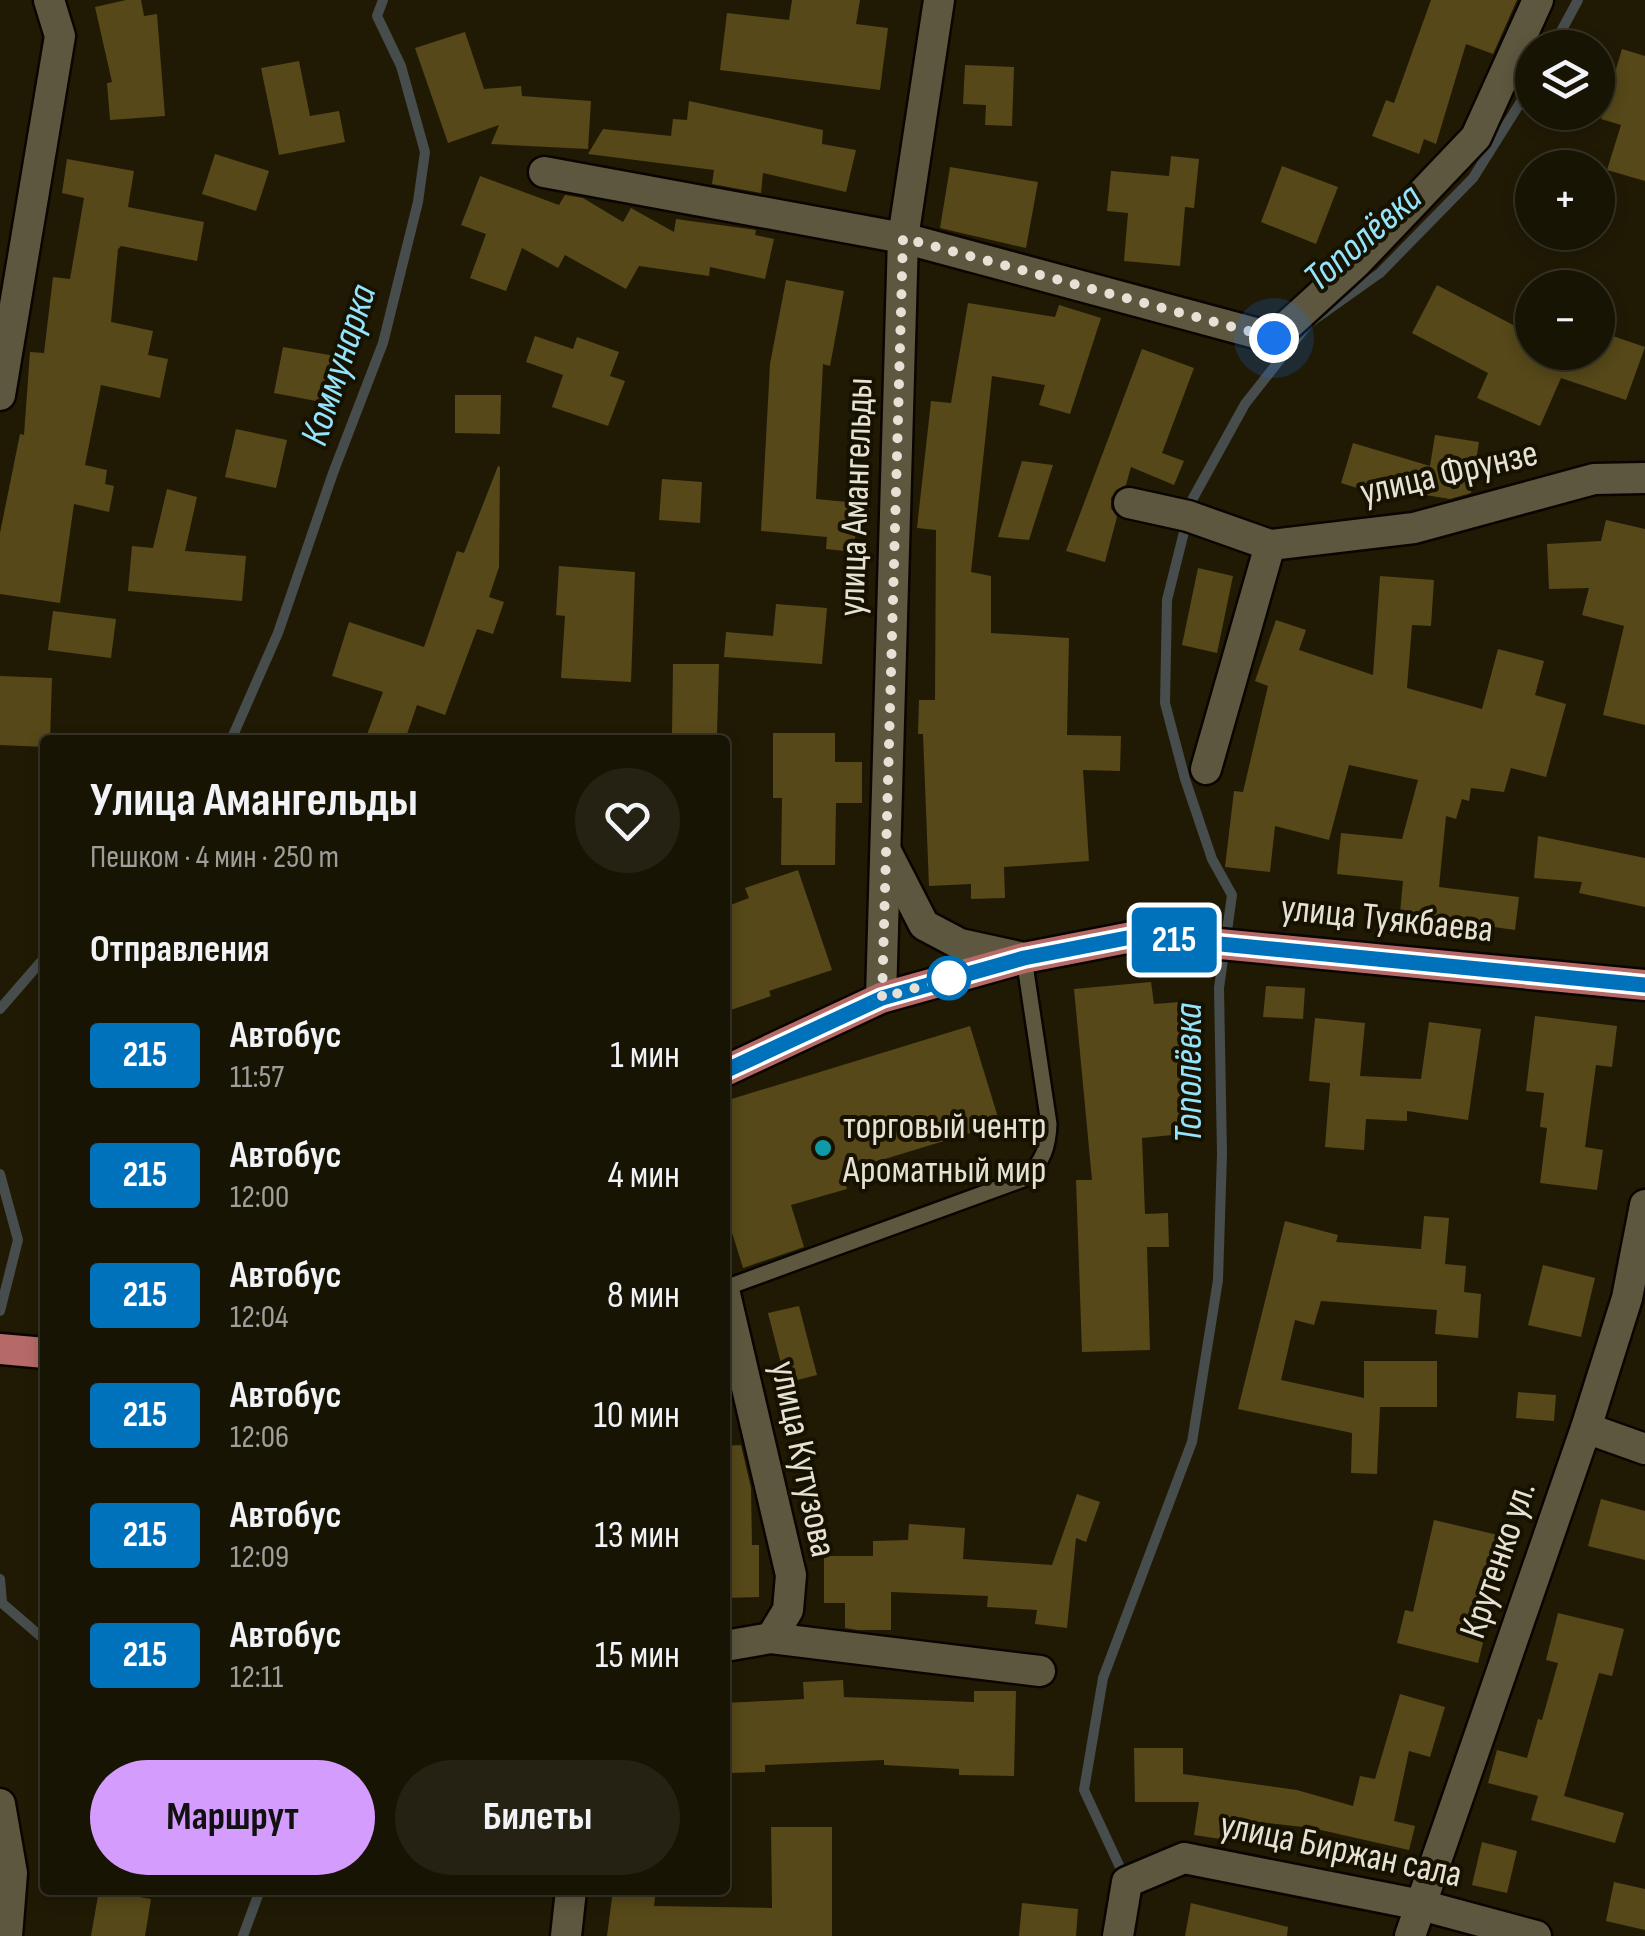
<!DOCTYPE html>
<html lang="ru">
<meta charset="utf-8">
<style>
:root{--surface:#181404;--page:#252113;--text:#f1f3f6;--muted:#9f9e9a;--line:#363326;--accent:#d49cfc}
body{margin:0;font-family:"Sofia Sans Condensed",sans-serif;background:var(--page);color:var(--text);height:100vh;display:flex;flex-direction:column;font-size:38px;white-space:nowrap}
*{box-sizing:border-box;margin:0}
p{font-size:32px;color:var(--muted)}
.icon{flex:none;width:55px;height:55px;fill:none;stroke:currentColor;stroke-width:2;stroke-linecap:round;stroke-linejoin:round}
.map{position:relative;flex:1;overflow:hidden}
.panel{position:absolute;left:40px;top:735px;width:690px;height:1160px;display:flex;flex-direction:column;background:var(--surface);border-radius:10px;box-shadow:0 5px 15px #0003,0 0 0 2px var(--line)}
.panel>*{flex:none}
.badge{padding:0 20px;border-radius:8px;font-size:35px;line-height:65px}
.fabs{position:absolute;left:1515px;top:30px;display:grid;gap:20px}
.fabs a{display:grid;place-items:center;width:100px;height:100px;border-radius:50%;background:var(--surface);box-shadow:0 5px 15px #0003,0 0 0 2px var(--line);font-size:50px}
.you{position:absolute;width:50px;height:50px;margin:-25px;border:8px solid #fff;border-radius:50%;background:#1a73e8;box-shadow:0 0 0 15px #1a73e833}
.map>.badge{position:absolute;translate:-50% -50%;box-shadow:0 0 0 5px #fff}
h2{padding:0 50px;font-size:38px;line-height:90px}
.round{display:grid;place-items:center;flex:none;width:105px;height:105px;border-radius:52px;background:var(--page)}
.headline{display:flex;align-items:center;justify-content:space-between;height:170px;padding:0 50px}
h1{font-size:48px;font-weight:700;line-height:75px}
.action{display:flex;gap:20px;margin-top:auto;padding:20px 50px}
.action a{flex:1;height:115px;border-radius:60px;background:var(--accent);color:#111;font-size:40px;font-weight:700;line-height:115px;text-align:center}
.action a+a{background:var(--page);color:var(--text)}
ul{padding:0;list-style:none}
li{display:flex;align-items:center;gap:30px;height:120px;padding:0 50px}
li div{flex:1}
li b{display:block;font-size:38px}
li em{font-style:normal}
li .badge{min-width:110px;font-weight:700;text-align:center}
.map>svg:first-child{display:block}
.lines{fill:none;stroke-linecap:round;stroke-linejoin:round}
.stream{stroke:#464d4c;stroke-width:10}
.building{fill:#564819}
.lane-casing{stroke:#0a0500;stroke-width:20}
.street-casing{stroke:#0a0500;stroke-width:35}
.secondary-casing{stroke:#0a0500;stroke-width:35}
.primary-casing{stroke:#0a0500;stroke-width:35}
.lane{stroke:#5e573f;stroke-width:15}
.street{stroke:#5e573f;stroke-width:30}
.secondary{stroke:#5e573f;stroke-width:30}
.primary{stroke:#b66a67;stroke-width:30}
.line-casing{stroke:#fff;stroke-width:22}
.line{stroke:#0072bc;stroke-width:15}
.walk{stroke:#e5e1d4;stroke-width:10;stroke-dasharray:0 18}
.stop-dot{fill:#fff;stroke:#0072bc;stroke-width:5}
.culture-dot{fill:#0f9aa8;stroke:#171100;stroke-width:4}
.labels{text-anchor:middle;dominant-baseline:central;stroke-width:8;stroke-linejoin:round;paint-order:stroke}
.street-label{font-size:38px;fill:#e5e1d4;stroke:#171100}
.poi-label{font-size:38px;fill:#e5e1d4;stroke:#171100;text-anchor:start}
.water-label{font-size:40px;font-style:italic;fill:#93e4fc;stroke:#171100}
</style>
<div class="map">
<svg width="1645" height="1936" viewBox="0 0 1645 1936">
<rect width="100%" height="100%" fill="#201a05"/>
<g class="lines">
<g class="stream">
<path d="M1552,48l26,-48"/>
<path d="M231,740l47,-107 55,-160 50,-130 35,-141 7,-50 -24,-86 -24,-50 6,-16"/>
<path d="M0,1009l45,-52"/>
<path d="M0,1174l18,66 -18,71"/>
<path d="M0,1579l2,24 43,37"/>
<path d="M1125,1878l-41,-88 19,-112 89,-236 26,-162 4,-126 -3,-166 13,-93 -20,-36 -27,-80 -20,-76 2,-103 25,-100 53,-96 63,-80 72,-51 93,-95 59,-94"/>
<path d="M243,1936l17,-46"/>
</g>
</g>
<g class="building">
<path d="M126,0h15l3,16 13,-2 8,102 -55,4 -3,-37 5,-1 -17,-75z"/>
<path d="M792,0h68l-4,24 32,4 -8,62 -160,-20 7,-57 62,7z"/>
<path d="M1431,0h86l-24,54 -27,-10 -30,100 -12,-5 -5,15 -47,-18 14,-36 8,3z"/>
<path d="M465,32l19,57 37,-3 1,10 69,5 -3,48 -97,-5 8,-19 -51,18 -33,-95z"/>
<path d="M1622,49l23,7v125l-38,-11 14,-45 -20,-6z"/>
<path d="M299,61l11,55 29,-5 6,31 -66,13 -18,-87z"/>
<path d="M965,65l49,2 -2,59 -27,-1 1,-20 -23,-1z"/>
<path d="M689,101l134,29 -1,14 34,6 -10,42 -83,-19 -2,20 -49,-9 2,-14 -126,-16 15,-25 68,7 2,-17 14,1z"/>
<path d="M215,154l54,17 -13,40 -54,-17z"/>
<path d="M1171,156l28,3 -5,49 -9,-1 -5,59 -56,-5 4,-48 -21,-2 4,-40 58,5z"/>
<path d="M67,159l67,12 -6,36 76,15 -7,39 -76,-15 -3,3 -7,73 42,9 -5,24 20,4 -8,39 -59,-13 -16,80 22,5 -2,14 9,2 -5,26 -35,-8 -14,99 -60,-9v-61l20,-99 4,1 6,-83 14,1 9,-76 17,2 14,-81 -22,-5z"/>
<path d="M1282,166l56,21 -22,57 -55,-22z"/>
<path d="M950,167l88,15 -12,66 -86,-20z"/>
<path d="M480,176l79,29 6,-10 18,3 40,24 8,-14 43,24 2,-13 80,11 -1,5 19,4 -9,40 -55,-12 -1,9 -70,-10 -13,23 -61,-34 -7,13 -36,-20 -16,43 -36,-13 16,-44 -25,-9z"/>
<path d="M786,280l58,11 -14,75 -7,-2 -7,135 42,4 -4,49 -28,-3 1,-12 -66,-6 9,-167z"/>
<path d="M1437,285l95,50v17h66v-21l47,16 -19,53 -65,-22 -21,48 -63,-28 11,-25 -76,-40z"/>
<path d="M968,303l87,14 4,-12 42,13 -31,96 -31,-9 6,-20 -53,-9 -21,196 20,4v57l78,5 -2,97 54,1 -1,35 -37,-1 6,91 -85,6 1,31 -34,1v-15l-42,2 -6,-152h-5l1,-34h16l1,-170 -19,-2 14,-127 20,2z"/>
<path d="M535,336l38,13 4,-12 42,15 -9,24 15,5 -17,45 -56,-19 11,-32 -37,-13z"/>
<path d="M283,347l58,10 -9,47 -58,-11z"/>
<path d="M1142,349l52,19 -32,85 22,8 -10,24 -43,-18 -5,18 -10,5 -5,8v10l6,9 -12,45 -39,-11z"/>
<path d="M455,395h46l-1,39 -45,-1z"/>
<path d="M236,429l51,11 -11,48 -51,-11z"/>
<path d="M1435,435l44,7 -8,51 -21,6 -68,-11 -2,7 -39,-12 12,-40 77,23z"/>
<path d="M1022,461l31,4 -24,75 -31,-3z"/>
<path d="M498,466l2,1 -1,100 -10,30 15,5 -11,32 -16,-5 -32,86 -28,-10 -12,35h-40l18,-48 -51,-16 17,-54 75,25 33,-96 7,2z"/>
<path d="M662,479l40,3 -2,41 -41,-3z"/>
<path d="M167,489l30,8 -12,54 61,5 -4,45 -114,-10 4,-45 21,2z"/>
<path d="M1606,520l39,9v196l-42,-10 21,-89 -42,-11 7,-27 -40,1 -2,-45 54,-3z"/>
<path d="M559,566l76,6 -4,110 -70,-4 4,-62 -9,-1z"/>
<path d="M1198,568l35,8 -16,77 -35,-8z"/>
<path d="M1380,576l54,4 -3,46 -19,-1 -5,63 75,21 16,-60 46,12 -9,34 31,9 -20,73 -35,-9 -7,24 -33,-4 -2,13 -7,-2 -6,20 -10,-3 -7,71 80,10 -4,33 -42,-6 1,-4 -74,-7 3,-32 -66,-7 4,-41 61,6 16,-59 -69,-15 -20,75 -54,-14 -5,46 -45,-5 9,-76 9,1 25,-106 -13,-5 21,-61 30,10 -7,20 74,25z"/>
<path d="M776,604l51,4 -5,56 -98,-7 2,-25 47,4z"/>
<path d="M53,611l63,8 -5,39 -63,-8z"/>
<path d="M673,664h46l-2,70h-45z"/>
<path d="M0,676l52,2 -2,62h-5v7l-45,-2z"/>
<path d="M773,733h62v29h27v41h-26l-1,62h-54l1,-67h-9z"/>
<path d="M1538,836l107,22v49l-66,-14 3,-11 -48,-4z"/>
<path d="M798,870l34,100 -63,21 2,5 -46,16v-105l24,-9 -4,-10z"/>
<path d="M1151,982l3,22 27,-2 12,131 -51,5 3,76 23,-1 1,34h-22l3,103 -68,2 -6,-172h16l-18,-191z"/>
<path d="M1266,986l39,2 -2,31 -40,-2z"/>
<path d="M1535,1016l82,10 -5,41 -16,-2 -11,82 18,3 -6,40 -57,-7 7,-55 -7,-1 4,-34 -18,-2z"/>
<path d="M1315,1018l50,5 -5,53 61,3 8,-57 52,7 -13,91 -61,-9v10l-41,-2 -2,31 -39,-3 5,-64 -21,-2z"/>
<path d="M970,1026l30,98 -158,48 5,17 -56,16 13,42 -61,21 -18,-58v-109z"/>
<path d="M1424,1216l25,2 -4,46 21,2 -2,26 17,2 -3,44 -43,-4 2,-24 -116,-9 -7,24 -19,-5 -14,60 83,18v-37h73v46h-57l-3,67 -26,-1 1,-40 -114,-24 47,-188 53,14 -2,7 85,7z"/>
<path d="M1543,1265l52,13 -14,59 -53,-12z"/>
<path d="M799,1306l18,69 -31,8 -18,-70z"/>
<path d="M1518,1392l38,3 -2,26 -38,-3z"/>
<path d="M741,1445l10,43 1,57h7v52l-34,1v-152z"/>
<path d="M1077,1494l23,8 -14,40 -10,-4 -9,90 -32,-4 2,-14 -50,-3 1,-11 -97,-4v38h-33l-13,-2v-25h-21v-47h49v-15l35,-1 1,-16 56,4 -2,31 89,6z"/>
<path d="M1601,1499l44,12v49l-57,-14z"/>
<path d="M1434,1520l68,16 -18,76 6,2 -12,49 -81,-20 8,-33 8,2z"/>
<path d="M1558,1613l66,16 -12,47 -13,-3 -35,123 60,17 -9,30 -84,-23 7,-24 -50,-13 9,-33 30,8 11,-39 4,1 16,-57 -12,-3z"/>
<path d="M843,1680l1,17 130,5v-11h42l-2,85 -55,-1v-6l-75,-4v-5l-119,5v7l-35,1 -4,-70 78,-4 -1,-17z"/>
<path d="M1400,1694l45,13 -15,50 -21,-6 -15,70 21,5 -6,24 -97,-22 -62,-7 -3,22 -53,-8 5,-33h-64l-1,-54h49v26l114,16 56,16 7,-30 15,3z"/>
<path d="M771,1827h61v109h-225l6,-46h43l-2,16 118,2z"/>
<path d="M1482,1842l35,9 -10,42 -35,-8z"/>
<path d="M1614,1882l31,7v41l-39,-9z"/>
<path d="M99,1890l52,9 -6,37h-54z"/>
<path d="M1022,1903l56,6 -2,27h-57z"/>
<path d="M1191,1903l97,24 -1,9h-102z"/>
</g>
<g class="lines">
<defs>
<path id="lane" d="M725,1288l301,-110c17,-17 22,-30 23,-54l-25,-166"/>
<g id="street">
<path d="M544,172l359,66 371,100 82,-75 120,-126 62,-137"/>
<path d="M0,395l60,-359 -11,-36"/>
<path d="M1129,503l59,13 82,29 144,-17 180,-49 51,-1"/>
<path d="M1206,769l64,-224"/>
<path d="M725,1294l66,281 -3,35 -17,28"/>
<path d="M1586,1428l59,21"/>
<path d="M725,1646l46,-8 269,33"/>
<path d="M0,1804l12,69 -5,63"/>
<path d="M566,1936l5,-46"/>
<path d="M1118,1936l9,-54 57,-24 237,47 115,31"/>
<path d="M1410,1936l176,-508 41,-130 18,-93"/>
</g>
<g id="secondary">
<path d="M887,853l37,72 36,19 64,14"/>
<path d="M881,998l22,-760 36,-238"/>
</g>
<g id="primary">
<path d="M725,1071l156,-73 143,-40 113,-22 508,49"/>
<path d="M0,1349l45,4"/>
</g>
</defs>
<use href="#lane" class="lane-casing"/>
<use href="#street" class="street-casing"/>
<use href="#secondary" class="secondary-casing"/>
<use href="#primary" class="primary-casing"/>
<use href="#lane" class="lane"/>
<use href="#street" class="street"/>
<use href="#secondary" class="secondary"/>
<use href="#primary" class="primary"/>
</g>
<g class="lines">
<defs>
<path id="line" d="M725,1071l157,-73 142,-40 113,-22 508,49"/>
</defs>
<use href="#line" class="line-casing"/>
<use href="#line" class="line"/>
<path class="walk" d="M949,978l-67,20 21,-760 371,100"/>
</g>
<circle class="stop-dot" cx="949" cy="978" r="20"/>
<circle class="culture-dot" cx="823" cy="1148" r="10"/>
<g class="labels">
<g class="street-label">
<text transform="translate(1449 473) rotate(-13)">улица Фрунзе</text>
<text transform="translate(856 497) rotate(-88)">улица Амангельды</text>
<text transform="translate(1387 919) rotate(6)">улица Туякбаева</text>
<text transform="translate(803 1459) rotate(78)">улица Кутузова</text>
<text transform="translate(1498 1560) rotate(-71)">Крутенко ул.</text>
<text transform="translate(1341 1850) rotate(12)">улица Биржан сала</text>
</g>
<g class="poi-label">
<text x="843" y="1126">торговый чентр<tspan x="843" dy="44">Ароматный мир</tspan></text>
</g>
<g class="water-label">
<text transform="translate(1363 238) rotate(-41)">Тополёвка</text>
<text transform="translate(339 365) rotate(-72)">Коммунарка</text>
<text transform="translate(1189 1073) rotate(-90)">Тополёвка</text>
</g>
</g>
</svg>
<div class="fabs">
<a><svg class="icon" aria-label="layers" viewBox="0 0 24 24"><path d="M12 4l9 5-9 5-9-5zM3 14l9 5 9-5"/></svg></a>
<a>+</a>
<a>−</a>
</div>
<div class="you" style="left:1274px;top:338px"></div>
<b class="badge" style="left:1174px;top:940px;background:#0072bc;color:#fff">215</b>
<section class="panel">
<div class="headline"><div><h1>Улица Амангельды</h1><p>Пешком · 4 мин · 250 m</p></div><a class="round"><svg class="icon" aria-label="heart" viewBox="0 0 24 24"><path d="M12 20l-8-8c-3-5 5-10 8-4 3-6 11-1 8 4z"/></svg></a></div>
<h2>Отправления</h2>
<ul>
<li><span class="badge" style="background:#0072bc;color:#fff">215</span><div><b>Автобус</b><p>11:57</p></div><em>1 мин</em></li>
<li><span class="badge" style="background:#0072bc;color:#fff">215</span><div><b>Автобус</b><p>12:00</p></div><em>4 мин</em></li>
<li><span class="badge" style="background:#0072bc;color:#fff">215</span><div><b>Автобус</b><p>12:04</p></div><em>8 мин</em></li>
<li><span class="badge" style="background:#0072bc;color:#fff">215</span><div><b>Автобус</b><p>12:06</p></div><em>10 мин</em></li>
<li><span class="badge" style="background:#0072bc;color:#fff">215</span><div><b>Автобус</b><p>12:09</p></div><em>13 мин</em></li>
<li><span class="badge" style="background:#0072bc;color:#fff">215</span><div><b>Автобус</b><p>12:11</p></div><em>15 мин</em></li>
</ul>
<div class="action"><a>Маршрут</a><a>Билеты</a></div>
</section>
</div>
